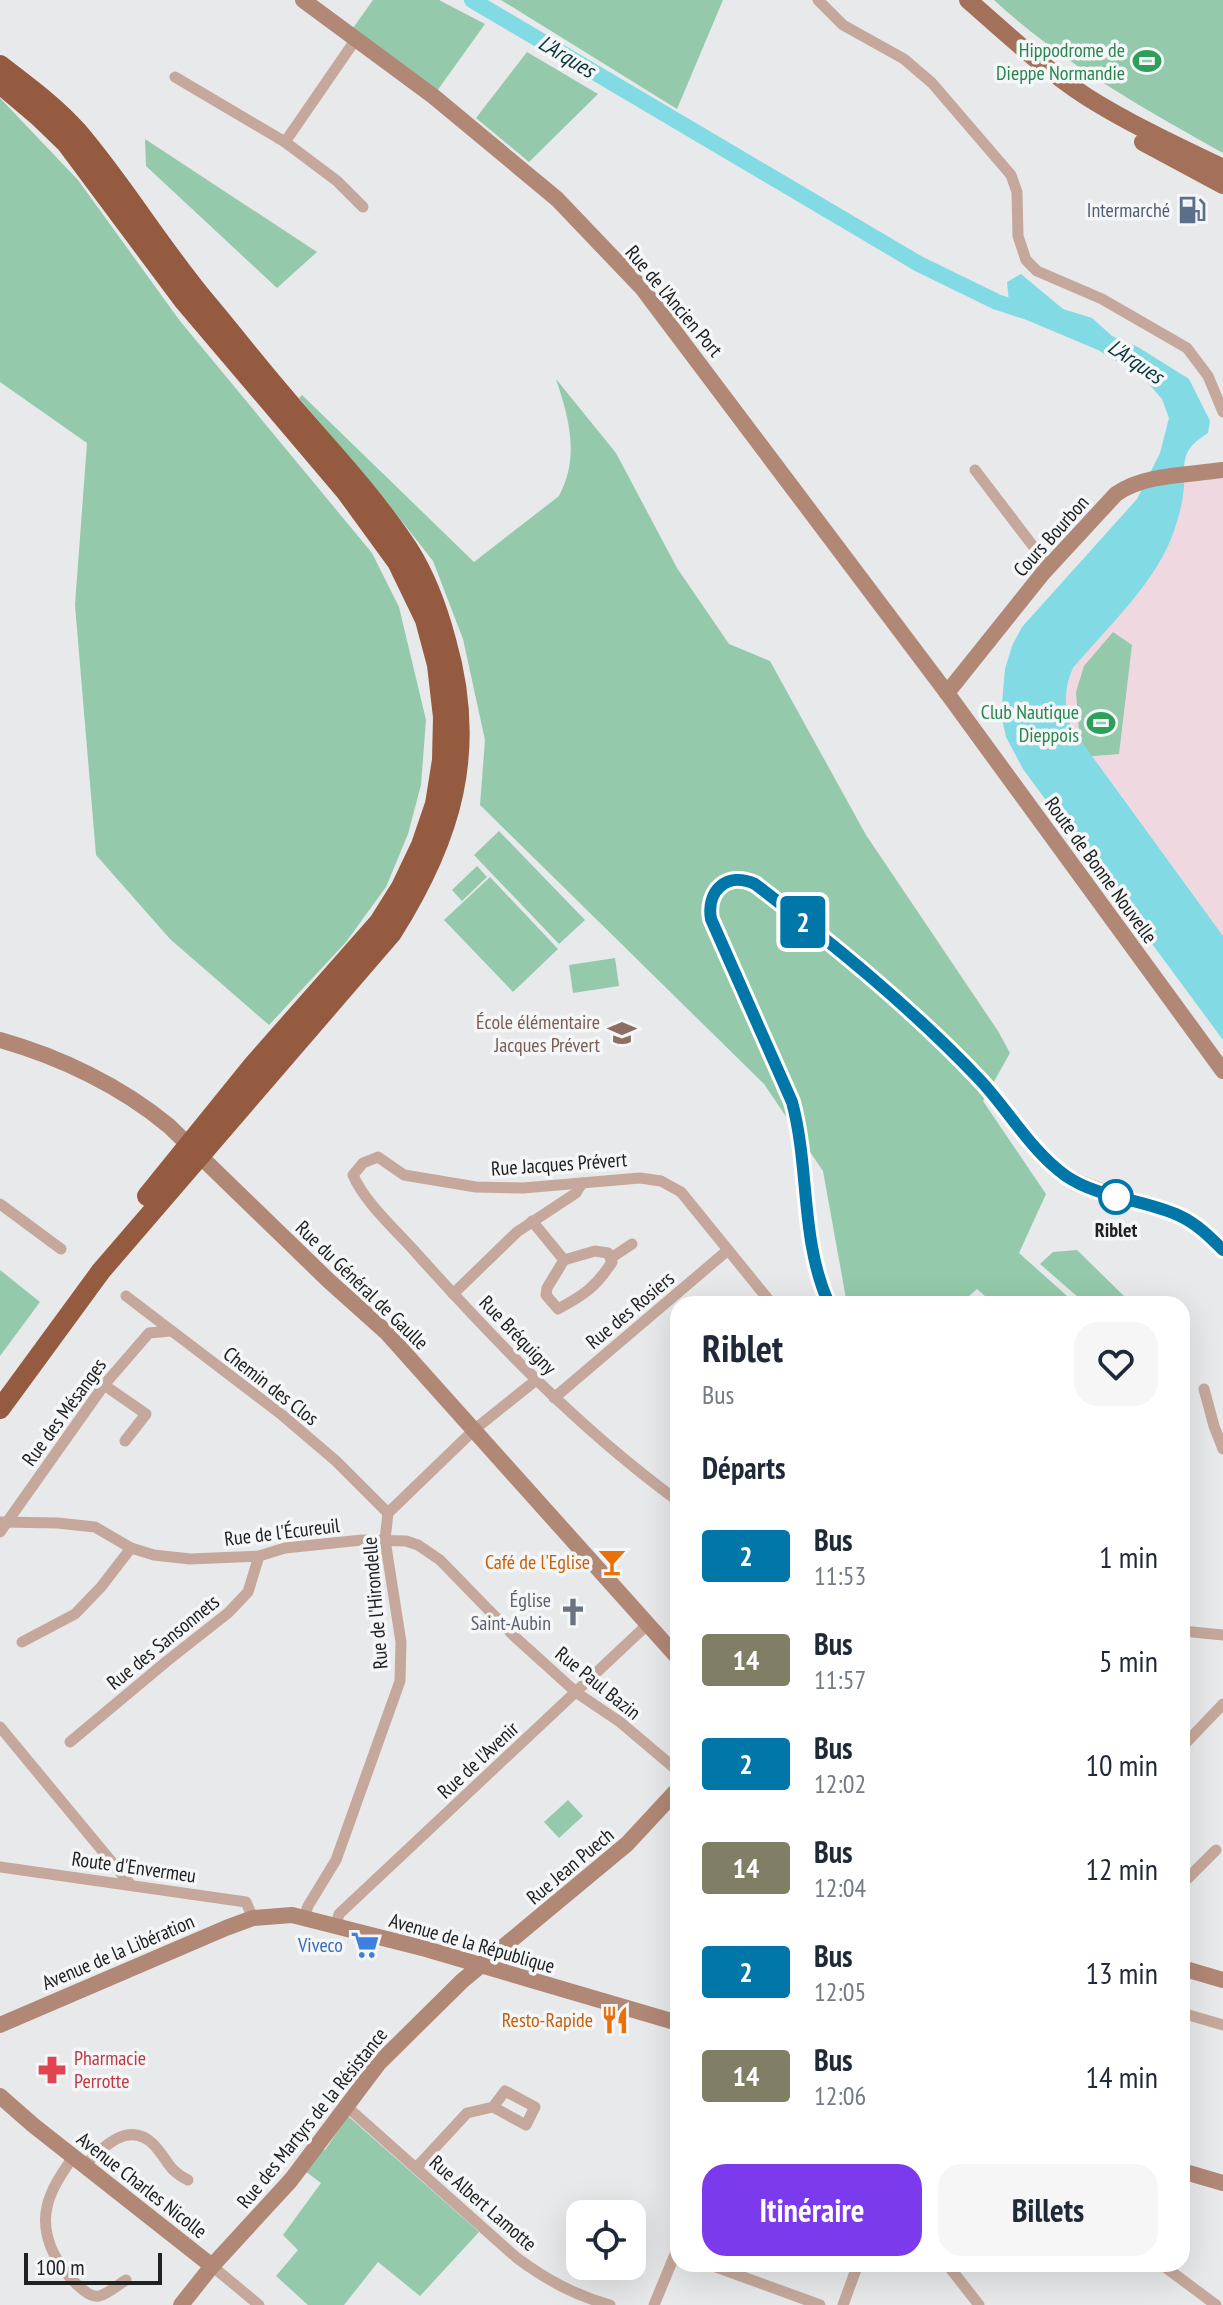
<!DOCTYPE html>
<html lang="fr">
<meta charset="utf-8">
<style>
:root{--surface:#fff;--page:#f6f6f7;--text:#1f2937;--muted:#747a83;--accent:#7c3aed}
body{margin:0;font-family:"PT Sans Narrow",sans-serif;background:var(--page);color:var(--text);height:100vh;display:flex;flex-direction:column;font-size:30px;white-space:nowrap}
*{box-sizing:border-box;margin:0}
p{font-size:26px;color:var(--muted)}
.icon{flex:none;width:44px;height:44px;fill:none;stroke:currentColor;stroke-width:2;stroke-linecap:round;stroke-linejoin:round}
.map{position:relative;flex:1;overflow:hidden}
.drawer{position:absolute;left:670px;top:1296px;width:520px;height:976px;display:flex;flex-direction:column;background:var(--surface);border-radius:24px;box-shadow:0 8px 32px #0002}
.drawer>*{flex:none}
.badge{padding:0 16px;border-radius:6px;font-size:28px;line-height:52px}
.buttons{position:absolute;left:566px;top:2200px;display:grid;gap:16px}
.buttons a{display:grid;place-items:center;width:80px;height:80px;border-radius:16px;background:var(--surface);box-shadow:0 8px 32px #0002;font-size:40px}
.scale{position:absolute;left:24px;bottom:20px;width:138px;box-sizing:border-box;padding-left:8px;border:4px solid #202121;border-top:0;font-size:22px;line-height:28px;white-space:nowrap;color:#202121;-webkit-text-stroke:6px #f5f6f8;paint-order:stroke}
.map>.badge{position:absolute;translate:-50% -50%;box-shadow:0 0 0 4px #fff}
h2{padding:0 32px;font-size:30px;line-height:72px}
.round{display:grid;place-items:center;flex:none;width:84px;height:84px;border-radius:24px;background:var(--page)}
.summary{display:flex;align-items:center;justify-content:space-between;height:136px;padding:0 32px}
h1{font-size:38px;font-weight:700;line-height:60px}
.action{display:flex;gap:16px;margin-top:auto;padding:16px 32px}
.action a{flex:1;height:92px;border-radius:24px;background:var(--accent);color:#fff;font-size:32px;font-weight:700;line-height:92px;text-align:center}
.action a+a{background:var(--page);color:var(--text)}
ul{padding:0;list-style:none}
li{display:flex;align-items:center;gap:24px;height:104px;padding:0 32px}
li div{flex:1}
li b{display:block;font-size:30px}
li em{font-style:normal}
li .badge{min-width:88px;font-weight:700;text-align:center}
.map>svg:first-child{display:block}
.industrial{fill:#f0d8e1}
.green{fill:#94caab}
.water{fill:#82dbe4}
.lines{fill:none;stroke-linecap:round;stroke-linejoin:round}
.river{stroke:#82dbe4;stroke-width:16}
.street{stroke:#c5a89b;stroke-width:11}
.secondary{stroke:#b18775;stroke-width:16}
.primary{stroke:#a37059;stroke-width:18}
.highway{stroke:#955b41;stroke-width:20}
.line-casing{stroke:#fff;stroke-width:18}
.line{stroke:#0077a8;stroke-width:12}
.stop-dot{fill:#fff;stroke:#0077a8;stroke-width:4}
.labels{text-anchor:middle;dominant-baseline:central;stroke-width:7;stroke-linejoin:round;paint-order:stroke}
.leisure-label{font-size:20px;fill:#27864d;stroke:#f5f6f8;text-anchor:end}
.service-label{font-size:20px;fill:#4e5e75;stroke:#f5f6f8;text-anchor:end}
.street-label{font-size:20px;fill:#202121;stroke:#f5f6f8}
.education-label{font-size:20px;fill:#785e54;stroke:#f5f6f8;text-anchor:end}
.stop-label{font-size:20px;font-weight:bold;fill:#202121;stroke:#f5f6f8}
.food-label{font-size:20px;fill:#c56008;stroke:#f5f6f8;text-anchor:end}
.worship-label{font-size:20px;fill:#5b616d;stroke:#f5f6f8;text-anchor:end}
.shop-label{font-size:20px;fill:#366cbe;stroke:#f5f6f8;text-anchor:end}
.health-label{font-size:20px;fill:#be3a42;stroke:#f5f6f8;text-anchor:start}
.water-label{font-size:22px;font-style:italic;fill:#0a363b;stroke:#f5f6f8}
</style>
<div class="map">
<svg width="1223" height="2305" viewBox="0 0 1223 2305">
<rect width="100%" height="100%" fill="#e8e9ea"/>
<path class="industrial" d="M1223,476v460l-152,-210 -6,-24 4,-23 4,-11 74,-87 20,-34 7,-16 9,-50z"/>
<g class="green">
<path d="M373,0h66l46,24 -48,67 -84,-63z"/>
<path d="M501,0h222l-46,109z"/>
<path d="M994,0h229v153c-80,-45 -161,-90 -229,-153z"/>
<path d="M527,52l71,42 -69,68 -53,-44z"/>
<path d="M0,98l78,82 102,141 192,232 27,54 27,113 -5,65 -13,49 -22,53 -40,55 -77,83 -99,-86 -74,-84 -21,-250 12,-162 -87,-61z"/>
<path d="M145,139l172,113 -40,36 -131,-122z"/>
<path d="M556,379l60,74 61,115 52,76 41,17 96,174 132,196 12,22 -27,48 63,93 -27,59 57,51h-82l-17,-15 -17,15h-113l-24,-133 -59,-87 -284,-279 5,-65 -22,-101 -30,-78 -54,-69 -80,-94 3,-3 172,167 85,-66c21,-39 10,-78 -3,-117z"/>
<path d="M1113,632l19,13 -13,109 -38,3 -5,-65 8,-26z"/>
<path d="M499,831l86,89 -26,24 -85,-89z"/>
<path d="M477,866l10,11 -25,24 -10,-11z"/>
<path d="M490,877l68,72 -45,43 -69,-72z"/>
<path d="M615,958l4,28 -46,7 -4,-28z"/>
<path d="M1077,1250l50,49 -5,5h-36l-46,-40 13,-12z"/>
<path d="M0,1270l40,32 -40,54z"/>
<path d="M568,1800l15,16 -24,22 -15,-16z"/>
<path d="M348,2116l131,116 -59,64 -42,-34 -34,43h-36l-32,-29 22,-26 -15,-15 38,-52 -16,-12 16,-22 4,1z"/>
</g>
<path class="water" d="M1021,274l42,35 29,9 20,18 26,11 51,32 21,42 -2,12c-25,16 -24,24 -24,51 0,16 -7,40 -13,55 -19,47 -65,90 -98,129 -9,20 -9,38 -2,59l152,209v104l-200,-271 -17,-32 -5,-23 4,-45 7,-23 10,-19 115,-128 23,-46 9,-35 -7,-19 -20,-23 -44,-26 -88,-37 -3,-31z"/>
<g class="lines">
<path class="river" d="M472,0l447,264 78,38 31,10"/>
<g class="street">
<path d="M818,0l25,25 61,34 28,24 79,92 6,17 1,44 8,24 11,11 65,28 85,49 21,28 15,36"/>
<path d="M356,39l-71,103 52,39 26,26"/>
<path d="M175,77l110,65"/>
<path d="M975,470l74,97"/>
<path d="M0,1204l61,45"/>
<path d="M532,1221l32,39 -17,28 -1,7 12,14c26,-14 38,-22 54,-47l-4,-9 -13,-2 -31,9"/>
<path d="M611,1258l21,-14"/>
<path d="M453,1294l64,-62 59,-39 6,-10"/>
<path d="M126,1296l156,119 54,46 52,52"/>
<path d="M104,1385l42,29 -21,27"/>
<path d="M1204,1389l10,37 9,23"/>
<path d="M554,1398l174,-148"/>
<path d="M678,1501c-97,-71 -180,-157 -260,-246 -20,-23 -54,-53 -65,-80l10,-12 15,-6 26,18 72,12 47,1 117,-10 21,3 20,11 91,112"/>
<path d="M0,1522l58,1 37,4 36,21 23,7 36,4 69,-3 26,-8 77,-8 44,1 12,4 22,15 75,77 62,56 43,29 58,49"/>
<path d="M0,1532l104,-147 45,-52 21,-2"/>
<path d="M1182,1631l41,4"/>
<path d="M22,1642l53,-28 26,-27 30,-39"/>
<path d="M0,1727l130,157"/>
<path d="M70,1742l97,-81 61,-48 20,-21 11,-36"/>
<path d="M1182,1747l41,-43"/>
<path d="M0,1867l246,35 7,16"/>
<path d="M1182,1884l34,-34"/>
<path d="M304,1917l4,-11 28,-46 64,-179 1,-39 -16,-102 3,-27 87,-84 60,-48"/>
<path d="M336,1925l3,-11 308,-289"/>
<path d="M1182,1931v8"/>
<path d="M1182,2013l41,12"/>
<path d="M345,2105l172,153c30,22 57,37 93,47"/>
<path d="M73,2157c-10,15 -22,31 -26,50 -7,31 12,63 35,82 5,4 10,8 17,7 9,-2 19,-11 27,-16"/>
<path d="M85,2165c17,-17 43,-45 68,-21 15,15 14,26 35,36"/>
<path d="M416,2168l51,-55 26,-6 12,-16 30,16 -9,18 -33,-18"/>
<path d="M708,2264l112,41"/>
<path d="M947,2264l32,41"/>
<path d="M1161,2264l55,41"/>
<path d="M212,2266l47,39"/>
<path d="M654,2305l24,-58"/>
<path d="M843,2305l15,-41"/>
</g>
<g class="secondary">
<path d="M303,0l130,96 124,103 85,89 305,405 276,378"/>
<path d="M947,693l96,-120 73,-79c28,-20 73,-19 107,-24"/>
<path d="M0,1040c60,17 121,46 169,86l160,155 57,51 292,326"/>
<path d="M829,1304c-28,-64 -19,-135 -37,-202l-81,-183c-6,-28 16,-48 44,-35 77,59 159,125 225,196 25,27 44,60 71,84 37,33 87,32 129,52 17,8 30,21 43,34"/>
<path d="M1182,1968l41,12"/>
<path d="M0,2025l226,-97 27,-10 39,-3 134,34 252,74"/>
<path d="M0,2096l33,29 179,141"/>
<path d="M1182,2171l41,12"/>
<path d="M181,2305l31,-39 79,-86 88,-117 83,-82 165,-137 51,-55"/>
</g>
<g class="primary">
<path d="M968,0c39,34 76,69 119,97 43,27 90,49 136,71"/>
<path d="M1143,142l80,43"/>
</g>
<g class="highway">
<path d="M0,65c27,21 55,41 78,67 46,54 82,115 128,170 27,32 53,66 81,98 42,49 87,96 122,150 17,27 29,60 37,90 32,111 6,198 -54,293l-291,338 -101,138"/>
<path d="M0,84l38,32 28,27 117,157 163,192 51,70 28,58 12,45 6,52 -1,43 -7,44 -14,41 -20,42 -22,35 -126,143 -106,131"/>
</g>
</g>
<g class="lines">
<defs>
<path id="line" d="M829,1304c-29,-64 -19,-135 -37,-202l-81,-183c-5,-28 16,-48 44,-35 78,60 157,124 225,196 29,31 51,71 86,96 34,23 78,23 114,40 17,8 30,21 43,34"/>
</defs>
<use href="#line" class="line-casing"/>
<use href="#line" class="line"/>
</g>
<defs>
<symbol id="stadium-bare" viewBox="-9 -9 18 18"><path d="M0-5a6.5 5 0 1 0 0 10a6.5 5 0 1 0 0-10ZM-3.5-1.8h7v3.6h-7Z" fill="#2e9e5b" stroke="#f5f6f8" stroke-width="2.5" paint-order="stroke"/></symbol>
<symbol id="fuel-bare" viewBox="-9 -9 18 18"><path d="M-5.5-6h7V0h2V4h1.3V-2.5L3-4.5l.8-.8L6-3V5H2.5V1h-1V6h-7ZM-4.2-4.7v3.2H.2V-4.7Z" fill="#5c6f8a" stroke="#f5f6f8" stroke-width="2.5" paint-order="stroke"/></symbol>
<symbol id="school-bare" viewBox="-9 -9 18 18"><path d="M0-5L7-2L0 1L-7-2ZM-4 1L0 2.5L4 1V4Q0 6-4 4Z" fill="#8d6e63" stroke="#f5f6f8" stroke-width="2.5" paint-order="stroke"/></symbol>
<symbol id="bar-bare" viewBox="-9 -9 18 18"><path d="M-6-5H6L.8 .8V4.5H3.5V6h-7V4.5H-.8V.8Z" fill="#e8710a" stroke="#f5f6f8" stroke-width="2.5" paint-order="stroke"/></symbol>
<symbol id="church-bare" viewBox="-9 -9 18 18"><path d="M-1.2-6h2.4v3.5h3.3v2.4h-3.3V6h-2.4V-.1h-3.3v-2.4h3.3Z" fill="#6b7280" stroke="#f5f6f8" stroke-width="2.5" paint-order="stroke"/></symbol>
<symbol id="supermarket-bare" viewBox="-9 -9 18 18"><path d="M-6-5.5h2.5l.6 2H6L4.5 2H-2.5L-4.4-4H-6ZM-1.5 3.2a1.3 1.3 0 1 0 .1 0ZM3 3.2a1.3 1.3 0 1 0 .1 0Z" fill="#3f7fe0" stroke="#f5f6f8" stroke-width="2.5" paint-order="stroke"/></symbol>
<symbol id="restaurant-bare" viewBox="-9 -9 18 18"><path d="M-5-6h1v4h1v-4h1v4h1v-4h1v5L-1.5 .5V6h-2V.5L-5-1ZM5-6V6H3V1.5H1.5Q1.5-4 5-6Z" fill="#e8710a" stroke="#f5f6f8" stroke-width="2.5" paint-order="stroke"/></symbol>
<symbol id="pharmacy-bare" viewBox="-9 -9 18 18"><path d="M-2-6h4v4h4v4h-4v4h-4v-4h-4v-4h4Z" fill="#e0444e" stroke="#f5f6f8" stroke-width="2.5" paint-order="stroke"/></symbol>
</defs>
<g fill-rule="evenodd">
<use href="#stadium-bare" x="1127" y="41" width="40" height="40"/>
<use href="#fuel-bare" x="1172" y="190" width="40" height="40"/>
<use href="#stadium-bare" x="1081" y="703" width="40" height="40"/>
<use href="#school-bare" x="602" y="1013" width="40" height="40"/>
<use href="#bar-bare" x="592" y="1542" width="40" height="40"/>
<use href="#church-bare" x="553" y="1592" width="40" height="40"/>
<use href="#supermarket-bare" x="345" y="1925" width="40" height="40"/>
<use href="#restaurant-bare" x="595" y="2000" width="40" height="40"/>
<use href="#pharmacy-bare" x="32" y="2050" width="40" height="40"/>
</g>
<circle class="stop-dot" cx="1116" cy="1197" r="16"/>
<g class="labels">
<g class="leisure-label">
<text x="1125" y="50">Hippodrome de<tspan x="1125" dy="23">Dieppe Normandie</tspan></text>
<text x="1079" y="712">Club Nautique<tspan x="1079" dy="23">Dieppois</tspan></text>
</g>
<g class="service-label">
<text x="1170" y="210">Intermarché</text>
</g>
<g class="street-label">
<text transform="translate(674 301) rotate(50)">Rue de l'Ancien Port</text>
<text transform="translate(1051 536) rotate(-48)">Cours Bourbon</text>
<text transform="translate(1101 870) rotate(54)">Route de Bonne Nouvelle</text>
<text transform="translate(559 1164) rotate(-4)">Rue Jacques Prévert</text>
<text transform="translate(362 1285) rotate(44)">Rue du Général de Gaulle</text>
<text transform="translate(630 1310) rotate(-40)">Rue des Rosiers</text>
<text transform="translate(518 1335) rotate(46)">Rue Bréquigny</text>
<text transform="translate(271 1386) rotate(38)">Chemin des Clos</text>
<text transform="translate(64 1412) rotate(-54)">Rue des Mésanges</text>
<text transform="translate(282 1532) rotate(-7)">Rue de l'Écureuil</text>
<text transform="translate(375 1603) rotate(-95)">Rue de l'Hirondelle</text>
<text transform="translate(163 1642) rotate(-39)">Rue des Sansonnets</text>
<text transform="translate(598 1683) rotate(39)">Rue Paul Bazin</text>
<text transform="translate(478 1760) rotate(-43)">Rue de l'Avenir</text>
<text transform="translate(570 1866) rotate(-40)">Rue Jean Puech</text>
<text transform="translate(134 1867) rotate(8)">Route d'Envermeu</text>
<text transform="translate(472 1943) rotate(16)">Avenue de la République</text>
<text transform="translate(118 1952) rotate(-23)">Avenue de la Libération</text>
<text transform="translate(312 2118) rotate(-51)">Rue des Martyrs de la Résistance</text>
<text transform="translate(142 2185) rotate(38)">Avenue Charles Nicolle</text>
<text transform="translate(483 2203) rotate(41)">Rue Albert Lamotte</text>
</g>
<g class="education-label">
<text x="600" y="1022">École élémentaire<tspan x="600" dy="23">Jacques Prévert</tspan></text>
</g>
<g class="stop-label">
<text x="1116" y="1230">Riblet</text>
</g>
<g class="food-label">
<text x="590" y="1562">Café de l'Eglise</text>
<text x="593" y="2020">Resto-Rapide</text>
</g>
<g class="worship-label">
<text x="551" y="1600">Église<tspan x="551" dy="23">Saint-Aubin</tspan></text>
</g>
<g class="shop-label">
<text x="343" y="1945">Viveco</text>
</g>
<g class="health-label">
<text x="74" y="2058">Pharmacie<tspan x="74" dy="23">Perrotte</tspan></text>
</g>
<g class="water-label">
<text transform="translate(567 56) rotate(31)">L'Arques</text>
<text transform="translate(1136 361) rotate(34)">L'Arques</text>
</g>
</g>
</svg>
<div class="buttons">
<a><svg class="icon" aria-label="locate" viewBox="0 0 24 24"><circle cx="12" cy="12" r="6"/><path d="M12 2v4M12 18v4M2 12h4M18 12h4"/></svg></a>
</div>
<div class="scale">100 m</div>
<b class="badge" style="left:803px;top:922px;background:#0077a8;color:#fff">2</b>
<section class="drawer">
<div class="summary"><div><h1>Riblet</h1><p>Bus</p></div><a class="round"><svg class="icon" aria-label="heart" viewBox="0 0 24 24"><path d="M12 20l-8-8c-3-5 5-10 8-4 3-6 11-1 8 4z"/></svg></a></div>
<h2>Départs</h2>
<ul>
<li><span class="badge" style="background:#0077a8;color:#fff">2</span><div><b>Bus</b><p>11:53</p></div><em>1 min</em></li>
<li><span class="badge" style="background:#807f65;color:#fff">14</span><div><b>Bus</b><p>11:57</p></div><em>5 min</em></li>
<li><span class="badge" style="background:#0077a8;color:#fff">2</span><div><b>Bus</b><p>12:02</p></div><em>10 min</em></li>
<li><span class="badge" style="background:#807f65;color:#fff">14</span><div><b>Bus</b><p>12:04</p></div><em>12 min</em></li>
<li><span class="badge" style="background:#0077a8;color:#fff">2</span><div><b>Bus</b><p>12:05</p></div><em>13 min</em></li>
<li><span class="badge" style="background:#807f65;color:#fff">14</span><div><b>Bus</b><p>12:06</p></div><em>14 min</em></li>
</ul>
<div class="action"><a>Itinéraire</a><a>Billets</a></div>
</section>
</div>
